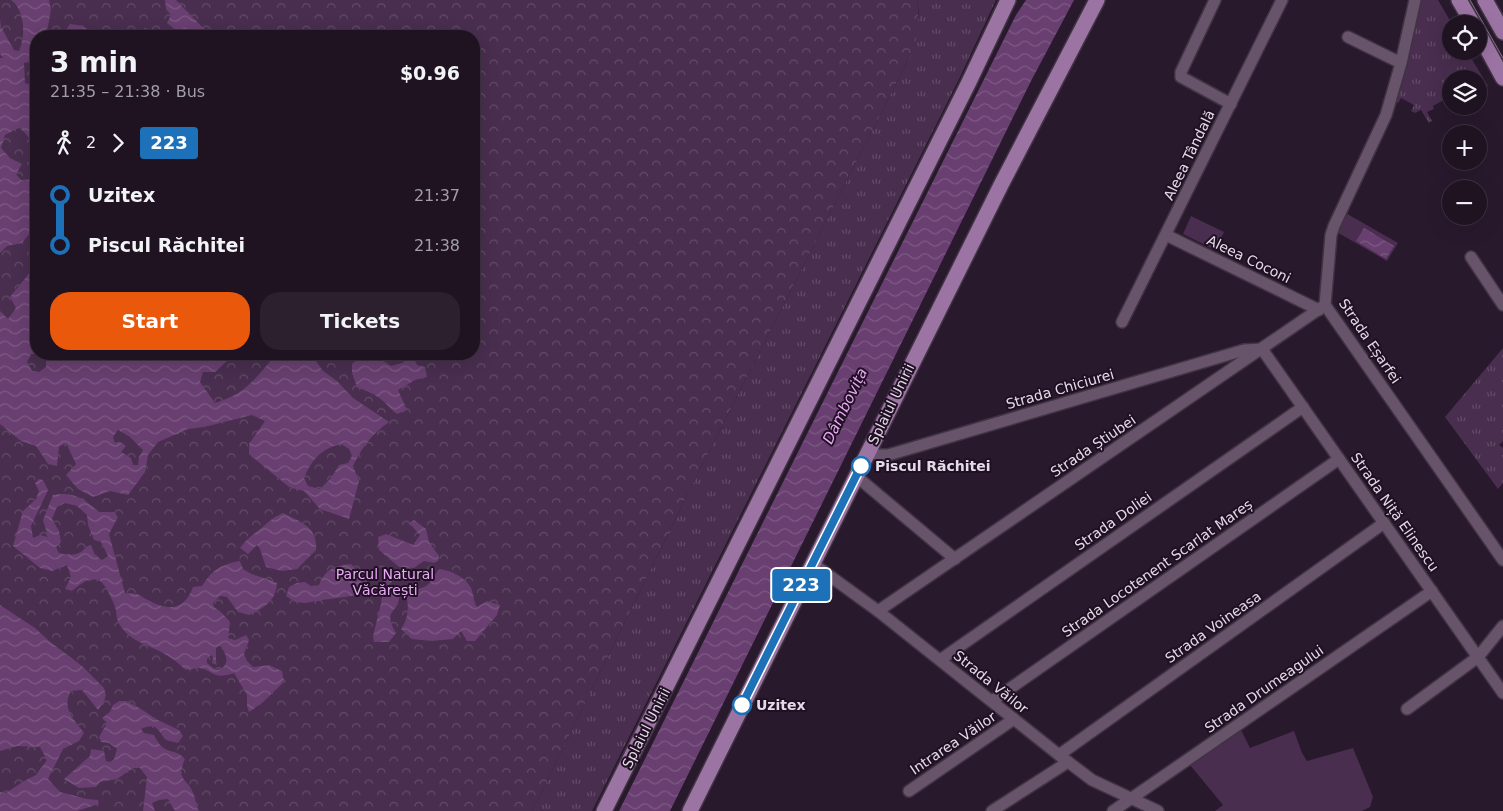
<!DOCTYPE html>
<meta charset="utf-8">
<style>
:root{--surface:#1f1322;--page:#2c202f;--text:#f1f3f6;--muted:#a19ea5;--line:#3c3240;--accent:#ea580c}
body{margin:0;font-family:"DejaVu Sans",sans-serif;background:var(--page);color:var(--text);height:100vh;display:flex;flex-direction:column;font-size:19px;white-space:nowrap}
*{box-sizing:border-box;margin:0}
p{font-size:16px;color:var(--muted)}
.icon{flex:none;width:28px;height:28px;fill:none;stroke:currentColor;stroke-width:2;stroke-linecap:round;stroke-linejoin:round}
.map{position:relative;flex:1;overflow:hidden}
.side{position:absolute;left:30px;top:30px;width:450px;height:330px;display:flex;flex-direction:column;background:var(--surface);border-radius:20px;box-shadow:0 5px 20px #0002,0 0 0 1px var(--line)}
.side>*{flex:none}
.badge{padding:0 10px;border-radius:4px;font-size:18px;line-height:32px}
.controls{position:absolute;left:1442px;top:15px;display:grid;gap:10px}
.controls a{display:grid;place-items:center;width:45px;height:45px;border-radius:50%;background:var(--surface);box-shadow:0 5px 20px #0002,0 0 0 1px var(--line);font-size:25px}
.map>.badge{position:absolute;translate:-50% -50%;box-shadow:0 0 0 2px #fff}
.legs{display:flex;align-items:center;gap:8px;height:55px;padding:0 20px;font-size:16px}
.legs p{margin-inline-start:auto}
.summary{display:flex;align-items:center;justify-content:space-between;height:85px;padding:0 20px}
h1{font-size:28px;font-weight:600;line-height:38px}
.primary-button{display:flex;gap:10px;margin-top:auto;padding:10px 20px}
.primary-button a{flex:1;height:58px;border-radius:20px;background:var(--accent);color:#fff;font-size:20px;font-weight:600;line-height:58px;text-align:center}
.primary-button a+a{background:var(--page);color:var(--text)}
ul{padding:0 20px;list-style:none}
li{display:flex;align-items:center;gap:18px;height:50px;font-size:19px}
li i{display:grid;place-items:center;width:8px;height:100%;margin:0 6px;background:currentColor}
li i::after{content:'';width:12px;height:12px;margin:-6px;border:4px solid;border-radius:50%;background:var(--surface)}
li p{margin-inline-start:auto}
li:first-child i{background:linear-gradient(#0000 50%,currentColor 0)}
li:last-child i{background:linear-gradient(currentColor 50%,#0000 0)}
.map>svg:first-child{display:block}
.grass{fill:url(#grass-tufts)}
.park{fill:url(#park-crowns);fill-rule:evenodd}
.pitch{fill:#492e4f}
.water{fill:url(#water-waves);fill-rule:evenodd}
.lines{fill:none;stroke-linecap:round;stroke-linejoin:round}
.minor-casing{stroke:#403342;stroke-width:14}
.major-casing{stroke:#403342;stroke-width:18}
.minor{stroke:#67546b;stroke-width:11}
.major{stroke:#9c74a4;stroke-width:15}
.tram{stroke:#847787;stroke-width:1}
.line-1-casing{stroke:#fff;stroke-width:11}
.line-1{stroke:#1d71b8;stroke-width:8}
.stop-1-dot{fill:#fff;stroke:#1d71b8;stroke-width:2.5}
.labels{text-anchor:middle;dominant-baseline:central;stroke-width:4;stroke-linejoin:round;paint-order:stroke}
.street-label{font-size:14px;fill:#e5dae7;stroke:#201023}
.stop-label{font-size:14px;font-weight:bold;fill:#e5dae7;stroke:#201023;text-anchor:start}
.park-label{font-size:14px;fill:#eaabf7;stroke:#201023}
.water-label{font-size:15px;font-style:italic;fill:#e7a8f3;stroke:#201023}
</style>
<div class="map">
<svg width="1503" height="811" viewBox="0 0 1503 811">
<defs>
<pattern id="grass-tufts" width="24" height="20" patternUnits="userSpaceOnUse" patternTransform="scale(1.25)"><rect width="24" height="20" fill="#492e4f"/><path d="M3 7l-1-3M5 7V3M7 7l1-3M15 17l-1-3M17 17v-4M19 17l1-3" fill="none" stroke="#634c68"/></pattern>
<pattern id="park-crowns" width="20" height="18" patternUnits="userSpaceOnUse" patternTransform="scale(1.25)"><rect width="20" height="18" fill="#492e4f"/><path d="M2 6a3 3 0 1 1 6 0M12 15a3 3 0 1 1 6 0" fill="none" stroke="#634c68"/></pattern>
<pattern id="water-waves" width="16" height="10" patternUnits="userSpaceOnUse" patternTransform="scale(1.25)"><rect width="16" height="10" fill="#683f70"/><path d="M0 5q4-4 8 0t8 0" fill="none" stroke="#7d5a84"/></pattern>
</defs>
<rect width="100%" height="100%" fill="#29192d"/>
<g class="grass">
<path d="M917,0h79l-37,79 -367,732h-60l162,-330 216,-425 9,-41z"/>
<path d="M1420,0h18l14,24 -1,27h16l21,35 -9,5v-12h-28v17l-18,10 1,3 -7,3 5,9 -3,2 -8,-13 -6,3 -4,-2 3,-6 -13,-7 -3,5 -4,-2z"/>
<path d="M1503,348v93l-4,4 4,3v35l-5,6 -53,-72z"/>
</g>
<path class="park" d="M0,0h917c3,23 2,34 -7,56l-216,425 -162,330h-532zM36,36h438v318h-438z"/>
<g class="pitch">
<path d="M1344,212l54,31 -11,18 -52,-30z"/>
<path d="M1191,216l33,16 -9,18 -32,-16z"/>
<path d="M1241,730l9,18 44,-17 8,22 5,8 46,-13 20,49 -3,10 -8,4h-147l8,-6 -33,-40z"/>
</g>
<g class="water">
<path d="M11,0h38l2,10 -5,26h-10v25l-12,2 1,20 11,4v59l-16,-19 -15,8 -4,13 9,10 12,6 -6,10 5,6 15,-1v46l-14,18 -15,3 -7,7v-195h3l-3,-4v-35l1,8 13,23 5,1c7,-15 6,-41 -8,-51z"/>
<path d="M165,0h11l35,36h-28l-16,-13 4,-8 -5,-6z"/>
<path d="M1026,0h48l-43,81 -361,730h-51l397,-796z"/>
<path d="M70,24l13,2 12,10h-29l-2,-3z"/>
<path d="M145,28l16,8h-30l9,-2z"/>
<path d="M1364,228l30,18 -8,13 -30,-18z"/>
<path d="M36,265v89h-5l-4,8 5,9 7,1 7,-5v-9l-4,-4h105l-1,2 6,4h7l4,-6h66l-2,7 -12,11h-12l-3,10 15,21c31,-9 42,-26 61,-49h35l12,17 14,10 16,17 36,24c-18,13 -26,24 -36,44l6,15 -10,38 -29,-10 -16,-18 -15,-4 -40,-33v-10l16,-23 -13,-6 -48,12 -16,2 -30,13 -10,13 -3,17 -17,23 -18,-4 -17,6 -15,-8 -12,-14 10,-11 -10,-21 -7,4 -2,19 -9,-2 -12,-18 -15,-5 -21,-17v-113l8,8 8,-11 -6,-11zM118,430l12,7 13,13 -4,7 -1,8h-5l-2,-7 -10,-6 5,-6 -4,-3h-7l-2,-6zM341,444l8,5 3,7 -4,7 -9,2 -8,13 -11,11 -12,-3 -4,-8c8,-19 17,-29 37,-34z"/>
<path d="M373,354l18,12 11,-3 11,-7 4,9 8,2 2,10 -12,3 -17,10 9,20 -10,4c-6,-4 -9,-9 -14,-13 -8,-7 -16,-10 -26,-14l-5,-14v-9l8,-7z"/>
<path d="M39,479l4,1 5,10 -17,36 2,12 7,-3 8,2 -5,-17 10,-25c21,-4 31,4 46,17h15l4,5 -9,17 16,59c3,1 9,0 12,1 4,1 7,5 11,6 20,11 36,11 45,-13l9,-1c11,-17 18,-21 38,-25l3,8c10,7 23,9 34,14 -1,18 -13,25 -28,32l-11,-3 -11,-15 -7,-1 -7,7 1,4 8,6 8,9 -2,16 7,2 11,-5 3,5 -5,14 3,7 6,6 16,-2 13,6 2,11 -22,21 -13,9 -2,-6v-11l-13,-22c-21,8 -21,-4 -36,-5 -4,0 -8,1 -12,2 -8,-7 -15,-13 -25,-18 -13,-7 -30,-11 -39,-24 -7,-9 -4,-11 -7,-21 -2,-6 -9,-22 -15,-26 -10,-5 -21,4 -28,10l-7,-2 6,-12 -4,-12 -15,6 -12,-3 -27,-22 10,-35 13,-12 3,-8 -4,-8zM65,503l12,3 10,9 1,10 6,15 7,2 7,14 -6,4 -7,-5 -4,-10c-5,1 -6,4 -10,7 -8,4 -15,3 -22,1l-3,-6 5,-5 -2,-11 -7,-12 5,-12zM221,645c4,10 10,16 0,24l-5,1 -9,-7v-4l4,-4 2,2 -1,6 5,2 -1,-3v-14z"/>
<path d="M283,513c18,9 35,14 33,37l-19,19 -15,2 -16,-4 -6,-18 -3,-4 -9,9 -8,-6c6,-8 11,-12 19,-18 10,-8 11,-11 24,-17z"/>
<path d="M414,520l12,9 3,13 10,14 -1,5 -4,2 -10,-2 -10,7 -15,-1 -20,-17 -1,-13 8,-3 27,11 7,-10 -11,-12z"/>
<path d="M351,564l17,19 -2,6 -14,7 -30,4 -16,3 -11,-1 -9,-6 3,-9 8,-4 8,-1 6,4 8,-1c7,-16 14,-19 32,-21z"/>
<path d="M389,568l9,6 -9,11 3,7 7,5c-1,18 -17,11 -3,36l-7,9h-15l-1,-6 8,-32 3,-24z"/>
<path d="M440,569c12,2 25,8 31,19 3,6 2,13 6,19l10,-6 13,4 -3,10 -22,26h-8l-6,-10 -8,8 -21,2 -20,-2 -11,-10c8,-12 8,-21 5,-35 6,-5 11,-4 18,-7 9,-4 9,-13 16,-18z"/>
<path d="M0,605l35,23 14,13 33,25 22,22 2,7 -2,6 -6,9 -16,-20 -11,1c-10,17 3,28 13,42l-5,8 -16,8 -15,30 12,13 27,7 11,1 1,4 -22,7h-77v-19l6,1 18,-12 12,-6 11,-15 -7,-13 -23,-1 -17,5z"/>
<path d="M119,701h7l10,5 22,14 21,10 4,6 -5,7 -12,-3c-9,-10 -9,-18 -25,-11l3,4 10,2c11,23 20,11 31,24 -10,23 3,18 9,36 2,6 2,11 5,16h-24l-7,-12 -9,1 -7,3 3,8h-12l4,-34 -7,-9h-7l-16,11 -17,3 -4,5 -17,1 -15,-9 26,-23 1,-7 13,2 2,10 4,1 4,-3 3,-10 -8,-6 -8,-1 -2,-5 8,-14 -5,-5 8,-6 3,-7z"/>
</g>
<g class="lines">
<defs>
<g id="minor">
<path d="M1215,0l-34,72v5l50,27"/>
<path d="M1415,0l-14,63 -15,52 -52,111 -3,9 -6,70 178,255"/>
<path d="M1348,37l53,26"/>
<path d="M1166,235l153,75"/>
<path d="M1471,257l32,48"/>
<path d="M1122,322l160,-322"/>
<path d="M868,451l10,4h10l356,-105 18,-1 241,344"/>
<path d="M856,476l99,83"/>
<path d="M812,563l66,48 181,144 33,25 66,31"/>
<path d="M878,611l447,-306"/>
<path d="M940,660l363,-253"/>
<path d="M992,701l347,-242"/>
<path d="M1407,709l71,-52 25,-31"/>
<path d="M1059,755l325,-232"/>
<path d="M909,791l105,-72"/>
<path d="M992,811l76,-49"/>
<path d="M1113,811l319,-220"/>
</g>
<g id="major">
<path d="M1459,0l14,24"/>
<path d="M1485,0l18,32"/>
<path d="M1479,34l24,44"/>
<path d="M604,811l365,-729 39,-82"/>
<path d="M690,811l311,-626 96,-185"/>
</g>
</defs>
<use href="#minor" class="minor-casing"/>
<use href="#major" class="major-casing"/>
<use href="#minor" class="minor"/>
<use href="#major" class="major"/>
<path class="tram" d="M1470,0l33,58"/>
</g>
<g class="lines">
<defs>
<path id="line-1" d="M742,705l119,-239"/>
</defs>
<use href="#line-1" class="line-1-casing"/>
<use href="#line-1" class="line-1"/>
</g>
<g class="stop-1-dot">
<circle cx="861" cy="466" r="9"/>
<circle cx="742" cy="705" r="9"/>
</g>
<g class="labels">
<g class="street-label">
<text transform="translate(1189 155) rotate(-64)">Aleea Tândală</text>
<text transform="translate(1249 259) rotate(26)">Aleea Coconi</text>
<text transform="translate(1370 341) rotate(56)">Strada Eșarfei</text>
<text transform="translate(1060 389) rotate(-16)">Strada Chiciurei</text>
<text transform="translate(891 404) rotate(-64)">Splaiul Unirii</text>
<text transform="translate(1093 446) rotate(-34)">Strada Știubei</text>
<text transform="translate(1395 512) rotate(55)">Strada Niță Elinescu</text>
<text transform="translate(1113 521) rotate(-35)">Strada Doliei</text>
<text transform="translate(1157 568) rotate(-35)">Strada Locotenent Scarlat Mareș</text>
<text transform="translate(1213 627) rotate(-35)">Strada Voineasa</text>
<text transform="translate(991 682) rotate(39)">Strada Văilor</text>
<text transform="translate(1264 689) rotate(-35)">Strada Drumeagului</text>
<text transform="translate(646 728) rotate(-63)">Splaiul Unirii</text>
<text transform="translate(953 743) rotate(-34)">Intrarea Văilor</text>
</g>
<g class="stop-label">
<text x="875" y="466">Piscul Răchitei</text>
<text x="756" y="705">Uzitex</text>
</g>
<g class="park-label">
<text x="385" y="574">Parcul Natural<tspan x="385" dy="16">Văcărești</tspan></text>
</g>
<g class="water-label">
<text transform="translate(845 406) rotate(-64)">Dâmbovița</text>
</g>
</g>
</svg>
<div class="controls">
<a><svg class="icon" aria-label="locate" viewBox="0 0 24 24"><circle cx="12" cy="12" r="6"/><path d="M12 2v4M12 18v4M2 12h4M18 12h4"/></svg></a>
<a><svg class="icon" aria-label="layers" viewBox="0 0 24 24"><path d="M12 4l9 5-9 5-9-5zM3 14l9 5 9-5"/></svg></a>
<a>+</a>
<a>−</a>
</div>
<b class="badge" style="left:801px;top:585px;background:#1d71b8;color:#fff">223</b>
<section class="side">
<div class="summary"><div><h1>3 min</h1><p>21:35 – 21:38 · Bus</p></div><b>$0.96</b></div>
<div class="legs"><svg class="icon" aria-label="walk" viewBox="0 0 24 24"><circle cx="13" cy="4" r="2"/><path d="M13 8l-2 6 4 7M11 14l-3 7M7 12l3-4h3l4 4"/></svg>2<svg class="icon" aria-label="forward" viewBox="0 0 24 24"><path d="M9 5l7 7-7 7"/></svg><b class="badge" style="background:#1d71b8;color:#fff">223</b></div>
<ul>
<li><i style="color:#1d71b8"></i><b>Uzitex</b><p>21:37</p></li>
<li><i style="color:#1d71b8"></i><b>Piscul Răchitei</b><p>21:38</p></li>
</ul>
<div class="primary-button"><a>Start</a><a>Tickets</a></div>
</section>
</div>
